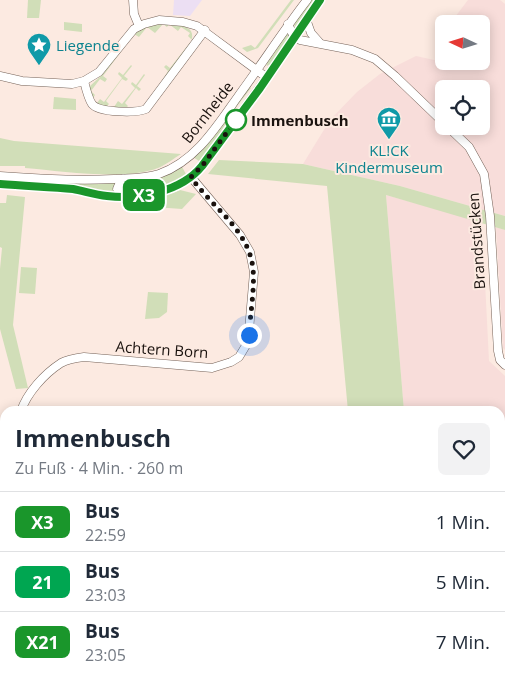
<!DOCTYPE html>
<html lang="de">
<meta charset="utf-8">
<style>
:root{--surface:#fff;--page:#f2f2f3;--text:#1f2937;--muted:#747a83;--line:#e0e1e3}
body{margin:0;font-family:"Open Sans",sans-serif;background:var(--page);color:var(--text);height:100vh;display:flex;flex-direction:column;font-size:19px;white-space:nowrap}
*{box-sizing:border-box;margin:0}
p{font-size:16px;color:var(--muted)}
.icon{flex:none;width:28px;height:28px;fill:none;stroke:currentColor;stroke-width:2;stroke-linecap:round;stroke-linejoin:round}
.map{position:relative;flex:1;overflow:hidden}
.drawer{position:absolute;left:0px;top:406px;width:505px;height:276px;display:flex;flex-direction:column;background:var(--surface);border-radius:15px 15px 0 0;box-shadow:0 2px 12px #0003}
.drawer>*{flex:none}
.badge{padding:0 10px;border-radius:8px;font-size:18px;line-height:32px}
.needle{width:32px;rotate:274deg}
.tools{position:absolute;left:435px;top:15px;display:grid;gap:10px}
.tools a{display:grid;place-items:center;width:55px;height:55px;border-radius:8px;background:var(--surface);box-shadow:0 2px 12px #0003;font-size:25px}
.you{position:absolute;width:25px;height:25px;margin:-12px;border:4px solid #fff;border-radius:50%;background:#1a73e8;box-shadow:0 0 0 8px #1a73e833}
.map>.badge{position:absolute;translate:-50% -50%;box-shadow:0 0 0 2px #fff}
.round{display:grid;place-items:center;flex:none;width:52px;height:52px;border-radius:8px;background:var(--page)}
.summary{display:flex;align-items:center;justify-content:space-between;height:85px;padding:0 15px}
h1{font-size:24px;font-weight:700;line-height:38px}
ul{padding:0;list-style:none}
li{display:flex;align-items:center;gap:15px;height:60px;padding:0 15px;border-top:1px solid var(--line)}
li div{flex:1}
li b{display:block;font-size:19px}
li em{font-style:normal}
li .badge{min-width:55px;font-weight:700;text-align:center}
.map>svg:first-child{display:block}
.industrial{fill:#f8ddda;fill-rule:evenodd}
.education{fill:#ecdff3}
.green{fill:#d1deb8}
.lines{fill:none;stroke-linecap:round;stroke-linejoin:round}
.minor-casing{stroke:#766359;stroke-width:9}
.minor{stroke:#fff;stroke-width:8}
.line-casing{stroke:#fff;stroke-width:11}
.line{stroke:#1a962b;stroke-width:8}
.walk{stroke:#1a120e;stroke-width:5;stroke-dasharray:0 9}
.stop-dot{fill:#fff;stroke:#1a962b;stroke-width:2.5}
.labels{text-anchor:middle;dominant-baseline:central;stroke-width:4;stroke-linejoin:round;paint-order:stroke}
.culture-label{font-size:15px;fill:#0d838f;stroke:#fceae1;text-anchor:start}
.street-label{font-size:15px;fill:#1a120e;stroke:#fceae1}
.stop-label{font-size:15px;font-weight:bold;fill:#1a120e;stroke:#fceae1;text-anchor:start}
</style>
<div class="map">
<svg width="505" height="682" viewBox="0 0 505 682">
<rect width="100%" height="100%" fill="#fceae1"/>
<g class="industrial">
<path d="M468,0h32l5,4v212l-105,-30 -97,-22 27,-44 27,-28 23,-18 36,-18 59,13 2,-8h4v-21l3,-11h-3v-5h-19l-10,-3zM444,89h37v37h-37z"/>
<path d="M386,195l96,27 7,139 16,15v67h-5v-32h-96z"/>
<path d="M496,227l9,3v120l-2,-2z"/>
</g>
<path class="education" d="M174,0h28l-12,16 -17,-1z"/>
<g class="green">
<path d="M28,0h13l-2,18h-12z"/>
<path d="M291,0h3l-36,48 -11,4 -5,-4 9,-3 4,3z"/>
<path d="M311,0h6l-22,29 -1,-6z"/>
<path d="M64,22l18,2v8l-18,-2z"/>
<path d="M162,23c15,2 39,1 27,23l-29,38 8,-13 -4,-4 2,-2 4,3 22,-28 -4,-4 2,-3 -9,-6 -3,4 -9,-7 -2,3 -4,-3 -8,9 -8,-6 -8,10 -5,-3 -31,42 4,3 -2,3 -5,-3 -9,12 4,4 -2,3 -3,-6v-6l13,-12 27,-36c9,-10 19,-13 32,-15z"/>
<path d="M288,31l2,5 -18,27 -5,3 -1,-3z"/>
<path d="M131,65l1,1 -8,10 4,3 -2,2 -4,-2 -16,22 3,3 -2,2h-5l-5,-3 3,-4 4,3 18,-24 -4,-4 1,-2 4,3z"/>
<path d="M144,74l1,1 -8,11 4,3 -2,2 -3,-3 -11,15 3,3 -1,1h-13l4,-6 4,3 13,-16 -4,-4 1,-2 4,3z"/>
<path d="M249,86l2,2 -17,22 -32,53 -9,-6z"/>
<path d="M54,97l22,2v11l-23,-1z"/>
<path d="M0,138l14,3 167,13c-7,4 -15,11 -23,14 -34,13 -96,3 -133,0v-2h-25z"/>
<path d="M219,160l84,4 97,22 105,30v14l-119,-35 18,216h-56l-21,-225 -119,-12z"/>
<path d="M181,165l6,11c-20,9 -39,19 -61,14l-2,-2 3,-4 29,-4 5,-5z"/>
<path d="M25,179l91,2 -1,6 1,7 -92,-10z"/>
<path d="M180,190l16,4 -14,15 -56,-4v-2l27,-3z"/>
<path d="M7,195l18,2 -12,128 15,63 -12,1 -16,-60v-60l2,-21 -2,-1v-44h6z"/>
<path d="M21,267l16,1 -2,26 -16,-1z"/>
<path d="M148,292l20,1 -1,19 -8,6 -14,1z"/>
<path d="M500,449l5,1v232h-397l-7,-4h11l7,4v-4h381z"/>
</g>
<g class="lines">
<defs>
<g id="minor">
<path d="M133,0l1,14 5,12"/>
<path d="M306,19l5,14 8,9"/>
<path d="M288,24l6,13 6,3 52,10 23,9 20,17 49,47"/>
<path d="M0,76l22,5 50,3 12,-3 15,-9 35,-43 10,-5 15,-4 24,2 14,4 69,51"/>
<path d="M84,81c2,8 4,17 8,23 7,9 45,9 54,5l59,-79"/>
<path d="M447,126l22,21 15,27 6,42 8,135 2,9 5,5"/>
<path d="M0,176c39,3 75,5 114,3 15,-1 30,0 45,-5 37,-13 58,-48 80,-79 23,-31 44,-64 68,-95"/>
<path d="M0,184c24,2 49,3 73,5 11,2 22,6 34,7 30,4 75,-5 95,-30l57,-78 61,-88"/>
<path d="M122,197l-5,-8 3,-7 3,-3"/>
<path d="M21,411c6,-18 23,-37 40,-48 7,-4 15,-5 23,-6l128,11 19,-6 8,-5 9,-15 6,-70 -4,-20 -10,-17 -49,-58"/>
<path d="M0,549l5,-8"/>
<path d="M107,678l6,4"/>
</g>
</defs>
<use href="#minor" class="minor-casing"/>
<use href="#minor" class="minor"/>
</g>
<g class="lines">
<defs>
<path id="line" d="M0,184c24,2 49,3 73,5 11,2 22,6 34,7 31,4 74,-4 95,-30l58,-78 60,-88"/>
</defs>
<use href="#line" class="line-casing"/>
<use href="#line" class="line"/>
<path class="walk" d="M236,120l-34,46 -11,11c21,31 58,52 62,92 2,18 -3,47 -4,66"/>
</g>
<defs>
<symbol id="sight-pin" viewBox="-11 -11 22 30"><path d="M0 17L-7.5 6A9.5 9.5 0 1 1 7.5 6Z" fill="#0f9aa8" stroke="#fceae1"/><path d="M0-6L1.8-2.2L6-1.7L2.9 1.2L3.7 5.4L0 3.3L-3.7 5.4L-2.9 1.2L-6-1.7L-1.8-2.2Z" fill="#fff"/></symbol>
<symbol id="museum-pin" viewBox="-11 -11 22 30"><path d="M0 17L-7.5 6A9.5 9.5 0 1 1 7.5 6Z" fill="#0f9aa8" stroke="#fceae1"/><path d="M0-6L6-3V-2H-6V-3ZM-5-1h2V3h-2ZM-1-1h2V3h-2ZM3-1h2V3H3ZM-6 4H6V6H-6Z" fill="#fff"/></symbol>
</defs>
<g fill-rule="evenodd">
<use href="#sight-pin" x="25" y="31" width="28" height="38"/>
<use href="#museum-pin" x="375" y="105" width="28" height="38"/>
</g>
<circle class="stop-dot" cx="236" cy="120" r="10"/>
<g class="labels">
<g class="culture-label">
<text x="56" y="45">Liegende</text>
<text x="389" y="150" text-anchor="middle">KL!CK<tspan x="389" dy="17">Kindermuseum</tspan></text>
</g>
<g class="street-label">
<text transform="translate(207 112) rotate(-52)">Bornheide</text>
<text transform="translate(476 241) rotate(-94)">Brandstücken</text>
<text transform="translate(162 349) rotate(4)">Achtern Born</text>
</g>
<g class="stop-label">
<text x="251" y="120">Immenbusch</text>
</g>
</g>
</svg>
<div class="tools">
<a><svg class="needle" viewBox="-14 -14 28 28"><path d="M0-13l5 13h-10z" fill="#e53935"/><path d="M0 13l5-13h-10z" fill="#747a83"/></svg></a>
<a><svg class="icon" aria-label="locate" viewBox="0 0 24 24"><circle cx="12" cy="12" r="6"/><path d="M12 2v4M12 18v4M2 12h4M18 12h4"/></svg></a>
</div>
<div class="you" style="left:249px;top:335px"></div>
<b class="badge" style="left:144px;top:195px;background:#1a962b;color:#fff">X3</b>
<section class="drawer">
<div class="summary"><div><h1>Immenbusch</h1><p>Zu Fuß · 4 Min. · 260 m</p></div><a class="round"><svg class="icon" aria-label="heart" viewBox="0 0 24 24"><path d="M12 20l-8-8c-3-5 5-10 8-4 3-6 11-1 8 4z"/></svg></a></div>
<ul>
<li><span class="badge" style="background:#1a962b;color:#fff">X3</span><div><b>Bus</b><p>22:59</p></div><em>1 Min.</em></li>
<li><span class="badge" style="background:#00a651;color:#fff">21</span><div><b>Bus</b><p>23:03</p></div><em>5 Min.</em></li>
<li><span class="badge" style="background:#1a962b;color:#fff">X21</span><div><b>Bus</b><p>23:05</p></div><em>7 Min.</em></li>
</ul>
</section>
</div>
